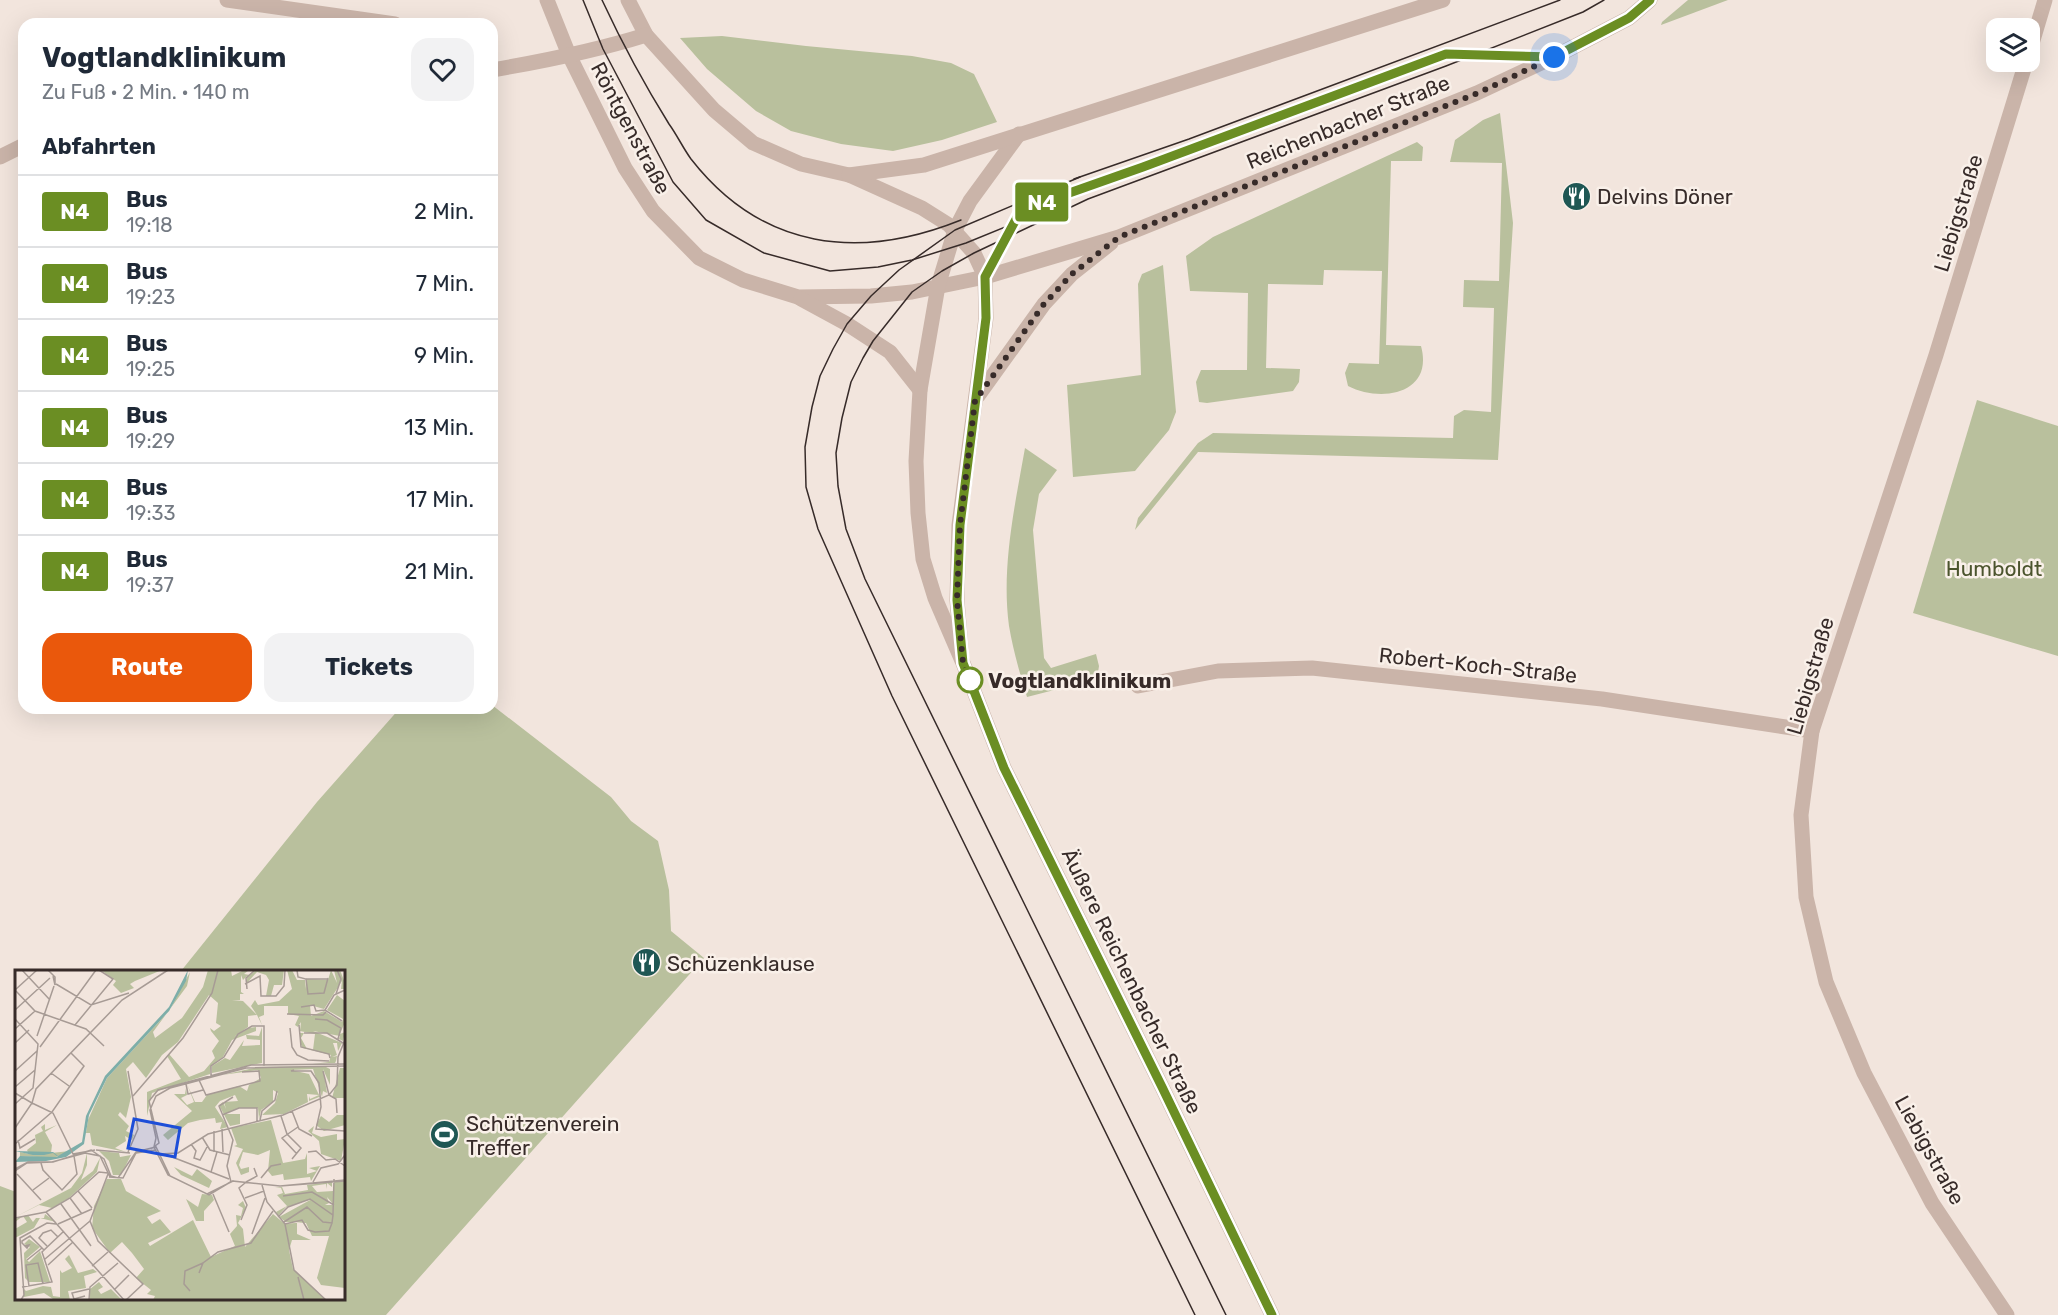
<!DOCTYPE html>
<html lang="de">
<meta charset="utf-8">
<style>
:root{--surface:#fff;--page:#f2f2f3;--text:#1f2937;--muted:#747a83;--line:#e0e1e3;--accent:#ea580c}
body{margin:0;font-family:Rubik,sans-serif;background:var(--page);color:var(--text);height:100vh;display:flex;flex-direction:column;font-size:22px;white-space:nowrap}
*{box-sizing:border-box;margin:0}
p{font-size:20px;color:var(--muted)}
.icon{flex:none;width:33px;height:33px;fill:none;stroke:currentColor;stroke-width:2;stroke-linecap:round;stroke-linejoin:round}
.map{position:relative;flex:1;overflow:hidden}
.drawer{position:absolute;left:18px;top:18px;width:480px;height:696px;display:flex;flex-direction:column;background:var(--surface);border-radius:18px;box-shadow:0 6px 24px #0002}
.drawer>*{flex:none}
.badge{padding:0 12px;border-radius:4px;font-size:21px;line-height:39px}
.controls{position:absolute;left:1986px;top:18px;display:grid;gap:12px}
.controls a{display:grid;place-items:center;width:54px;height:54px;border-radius:12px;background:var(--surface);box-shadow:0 6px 24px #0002;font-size:30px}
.you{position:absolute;width:30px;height:30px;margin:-15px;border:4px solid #fff;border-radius:50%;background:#1a73e8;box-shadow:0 0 0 9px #1a73e833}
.map>.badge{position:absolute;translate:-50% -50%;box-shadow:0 0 0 3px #fff}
h2{padding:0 24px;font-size:22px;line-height:54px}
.round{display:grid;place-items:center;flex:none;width:63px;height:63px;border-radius:18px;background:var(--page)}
.headline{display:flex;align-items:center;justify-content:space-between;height:102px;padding:0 24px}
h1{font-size:28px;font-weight:700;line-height:45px}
.primary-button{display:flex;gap:12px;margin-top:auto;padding:12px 24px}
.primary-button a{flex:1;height:69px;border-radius:18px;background:var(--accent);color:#fff;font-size:24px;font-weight:700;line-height:69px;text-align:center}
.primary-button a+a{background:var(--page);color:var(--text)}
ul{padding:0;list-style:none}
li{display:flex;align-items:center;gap:18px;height:72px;padding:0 24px;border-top:2px solid var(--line)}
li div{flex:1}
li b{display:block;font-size:22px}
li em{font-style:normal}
li .badge{min-width:66px;font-weight:700;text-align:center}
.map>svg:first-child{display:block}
.green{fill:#b9c09d}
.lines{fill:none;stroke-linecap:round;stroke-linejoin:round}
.minor{stroke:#cab4a9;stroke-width:15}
.tram{stroke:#372b29;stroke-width:1.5}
.line-casing{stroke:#fff;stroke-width:14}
.line{stroke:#6b8e23;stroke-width:9}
.walk{stroke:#372b29;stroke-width:6;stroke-dasharray:0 10.8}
.stop-dot{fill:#fff;stroke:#6b8e23;stroke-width:3}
.labels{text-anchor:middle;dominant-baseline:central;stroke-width:5;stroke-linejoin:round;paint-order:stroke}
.street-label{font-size:21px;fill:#372b29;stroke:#f9f0e9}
.poi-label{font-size:21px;fill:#372b29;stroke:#f9f0e9;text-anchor:start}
.park-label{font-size:21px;fill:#4b542d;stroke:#f9f0e9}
.stop-label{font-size:21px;font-weight:bold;fill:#372b29;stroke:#f9f0e9;text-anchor:start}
.inset-road{fill:none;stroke:#a79b95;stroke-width:1.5}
.view{fill:#1d4ed8;fill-opacity:0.15;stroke:#1d4ed8;stroke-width:3}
.inset-edge{fill:none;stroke:#372b29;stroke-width:3}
</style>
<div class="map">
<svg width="2058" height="1315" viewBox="0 0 2058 1315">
<rect width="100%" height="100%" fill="#f2e5dd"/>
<g class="green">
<path d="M1688,0h40l-67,25 1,-3z"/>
<path d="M722,36l84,10 106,10 39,7 23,11 23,48 -55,18 -49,11 -52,-7 -50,-13 -35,-20 -49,-42 -27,-31z"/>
<path d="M1500,113l13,110 -15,237 -300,-8 -63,78 3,-12 60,-75 15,-10 240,5 1,-22 10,-6 27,2 3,-104 -31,-1 1,-27 35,1 3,-118 -52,-1 5,-22 28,-20z"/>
<path d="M1417,142l6,5 -1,14h-31l-5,184 35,1c13,48 -40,57 -73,40l-3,-13 4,-10 30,1 3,-93 -58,-1 -1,15 -55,-1 -2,84 34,1 -1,13 -6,9 -86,12 -8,-1 -3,-20 5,-12h46l1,-77 -58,-2 -4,-35 27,-19z"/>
<path d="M1163,265l13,147 -7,18 -34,41 -62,6 -6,-92 74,-10 -3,-91 4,-10z"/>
<path d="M1977,400l81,26v230l-145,-43z"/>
<path d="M1025,448l32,22 -18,24 -6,36 11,128 7,10 45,-14 3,12 -2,13 -70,18c-7,-23 -14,-47 -18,-71 -8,-59 6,-121 16,-178z"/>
<path d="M492,705l119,92 20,24 27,20 11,49 2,41 33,27 -318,357h-386v-129l16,6v106h328v-326l-163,-1 136,-169 83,-94h92z"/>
</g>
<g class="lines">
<g class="minor">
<path d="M227,0l168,24"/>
<path d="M547,0l22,55 56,113 28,43 46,47 44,22 55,17 73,-1 41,-4 73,-15 134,-40 358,-144 77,-36 75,-39 21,-18"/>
<path d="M628,0l18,35 68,75 39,33 48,21 48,11 73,33 27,17 25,28 11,24 1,41 -27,207 -2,75 4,48"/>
<path d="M2030,50l15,-50"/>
<path d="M492,70c53,-9 103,-19 154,-35"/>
<path d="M1019,134l-49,67 -15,29 -17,56 -18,104 -4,71 2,52 5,46 12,39 28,65 41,105 158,319 110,228"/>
<path d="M0,157l24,-12"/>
<path d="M849,175l75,-10 519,-165"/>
<path d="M801,299l46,25 43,28 30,38"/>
<path d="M978,396l66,-92 28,-30 39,-31"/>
<path d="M1138,686l80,-15 94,-3 290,31 210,32"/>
<path d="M2007,1315l-75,-112 -68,-130 -38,-91 -20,-85 -5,-82 11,-84 124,-376 90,-293"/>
</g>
<g class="tram">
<path d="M583,0l20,49 70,133 33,38 58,33 66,18 48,-4 34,-7 54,-17 71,-29"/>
<path d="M602,0c20,43 42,84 67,124 8,11 14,24 22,35 71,91 168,102 270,61"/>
<path d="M1080,177l-125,53 -56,40 -28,26 -24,28 -14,25 -13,27 -8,31 -7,40 1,40 12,42 74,167 303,619"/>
<path d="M1074,179l115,-40 371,-139"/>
<path d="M1226,1315l-361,-736 -19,-50 -8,-43 -2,-33 6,-35 9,-36 12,-24 10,-17 39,-49 30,-21 32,-18 114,-54 358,-133 137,-54 21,-12"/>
</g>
</g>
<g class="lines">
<defs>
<path id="line" d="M1272,1315l-110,-228 -158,-319 -41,-105 -6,-63 3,-75 26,-207 -1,-41 36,-67 122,-43 303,-113 108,3 75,-39 21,-18"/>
</defs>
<use href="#line" class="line-casing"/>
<use href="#line" class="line"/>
<path class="walk" d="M970,680l-7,-17 -6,-63 3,-75 15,-124 69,-97 28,-30 47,-37 359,-144 76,-36"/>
</g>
<defs>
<symbol id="restaurant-disc" viewBox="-11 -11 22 22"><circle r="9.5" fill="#1f5754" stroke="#f9f0e9"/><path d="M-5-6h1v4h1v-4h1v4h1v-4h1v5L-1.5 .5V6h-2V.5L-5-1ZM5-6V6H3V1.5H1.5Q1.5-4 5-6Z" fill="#fff"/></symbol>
<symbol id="stadium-disc" viewBox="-11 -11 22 22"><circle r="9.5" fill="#1f5754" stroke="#f9f0e9"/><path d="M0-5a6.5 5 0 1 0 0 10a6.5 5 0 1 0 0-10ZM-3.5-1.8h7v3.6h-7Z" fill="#fff"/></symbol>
</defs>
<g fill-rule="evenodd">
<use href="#restaurant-disc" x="1560" y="180" width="33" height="33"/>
<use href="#restaurant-disc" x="630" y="946" width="33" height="33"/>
<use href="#stadium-disc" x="428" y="1118" width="33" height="33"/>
</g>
<circle class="stop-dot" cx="970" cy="680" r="12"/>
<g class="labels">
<g class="street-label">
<text transform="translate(1348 122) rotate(-22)">Reichenbacher Straße</text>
<text transform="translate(631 128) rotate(62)">Röntgenstraße</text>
<text transform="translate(1958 213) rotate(-73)">Liebigstraße</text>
<text transform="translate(1478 665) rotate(6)">Robert-Koch-Straße</text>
<text transform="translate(1810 676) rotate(-74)">Liebigstraße</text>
<text transform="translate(1132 981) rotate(64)">Äußere Reichenbacher Straße</text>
<text transform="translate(1930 1150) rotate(61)">Liebigstraße</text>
</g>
<g class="poi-label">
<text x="1597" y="196">Delvins Döner</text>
<text x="667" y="963">Schüzenklause</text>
<text x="466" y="1123">Schützenverein<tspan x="466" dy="24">Treffer</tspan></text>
</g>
<g class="park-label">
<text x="1994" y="568">Humboldt</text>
</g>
<g class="stop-label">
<text x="988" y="680">Vogtlandklinikum</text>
</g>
</g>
<g transform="translate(15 970)">
<rect width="330" height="330" fill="#f2e5dd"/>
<path d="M86,0h61l-27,11 -5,3 4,4 -13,5 -8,-8 3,-4zM193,0h23l1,6 12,-6h5l-5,4 6,1 6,-5h28l-2,15h-8l-3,11h-5l3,-16 -3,-5 -9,-3 -11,12 1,-8 -4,4 -2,-5v17l3,2h-4v6h-8l11,1 14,14 -6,-9 4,-6 3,5 21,-4 13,-12 -5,-19h5l5,10h8l1,9 1,-10 21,1 3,-10 6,13 -3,-13h6l5,13v6h-4l1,-8 -18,28 -14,-4 1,11 13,-5 18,11 1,-3 -16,-9 10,-15 8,6v21l-5,12 5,-2 -2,9 -4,-2 1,-3 -27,-5 29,12 -4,8 -1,-8h-4l4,12 -5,2 5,-1 -1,5 -1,2 -23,1 17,-2 2,-7 -28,-7 -3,-5v-10h4l-3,5 6,11 6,1 2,-16 -15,-3 1,-9 -3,5 -3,-2 4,-9 -11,-2v-8h-24v9l-5,2 3,8 -5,-10 -9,1v11l-14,10 15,-9 7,-1v4l-24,9 -9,17 -12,9 -1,8 -58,19 -5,23v-24l34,-13 -14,-23 2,-2 20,23 15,-6 11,-13 -3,-7 7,-10 -8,-10 -1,-3 4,3 7,-5 -5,-3 2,-20 -9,-8 -31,47 -16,13 -16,23 -13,-16 -7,7 5,28 -5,21 -6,-6 -2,3 11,11 -3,5 8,4 -2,5 -7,-4 1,5 -11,7 11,4 -34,-7 -2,-12h-4l2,-13 19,-42 62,-67 21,-39 -3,14 -34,46 2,6 27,-20 21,-31zM247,57v36l-50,10v-7l13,-8 5,2 14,-20 -2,6 18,-1v-5l-13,-1 -1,-4 13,1zM309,96l6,3v16l-7,-16 4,24 -4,-2 -1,6 -9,-28 -22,1 18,4 11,23h-1l-10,4v-5l1,3 9,-4 -12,-1 1,8 -24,12 -22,1 13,-12 3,-10 -5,-3v12l-12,8 -2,9 -1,-11h-19l-15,6h16v10l-10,2 -11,-21 4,-3 3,7 -2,-7 14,-1 -3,-6 -15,6 -5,6 13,20 -8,2 2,-7 -6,1 -1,-5 -15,2 -12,3 -20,17 -5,-5 29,-24 -18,-17h11l1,-6 1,7 -6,3 6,7 7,-3 -7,-18 8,18h7l5,-7 32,-9 8,5 2,-6 12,-7 -3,-8 -36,5 36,-8zM325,98h5v30h-13zM322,145h8v10l-21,6 -8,-6 5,-9 8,6zM256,150l12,43 22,-4 2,-6v21l10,-3 -8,-3 11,-2 -9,15 -1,-4 -26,3 -1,-6 -11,2 -4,-5 2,-21 -12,5 -15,-3 -4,13 2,4 8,-2v5l-8,3 -5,-12 7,-14 -9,-3 3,-1 -6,-17zM30,154v6l12,-5 -12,7 7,13 -1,8 19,-2 -16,7 -34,-2v-4l9,2 -2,-4 9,-7 -1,-8 8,-4 -2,-4zM299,156l-2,7 9,4 16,-3v6l8,-1 -4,22 -20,-7 -2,-13 -11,-10zM84,181l20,2 1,4 11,-2 -10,20h-8l-4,-14zM72,183v12l-6,15 12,-9 7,-13 -3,14 -28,26 -17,10 -13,-3 -24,12 56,-29 11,-15zM159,197l18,9 5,-7 15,12 -3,7 -28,-13zM92,209h14l5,12 35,20 -14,6 5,7 8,-5 11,13 -23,11 2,3 43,-26 18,37 24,-11 -5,-12 7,-8 -1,-11 5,1 2,-8 -5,-3 5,-4 3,7 -8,15 5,6 2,18 28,-33 12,10 20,-2h-19l-7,-5 33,-18 -26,8 -8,9 -2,-4 11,-6 -10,-11 6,-2 -2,-5h-6l7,-1 3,7 23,-4 -1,-5 25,-3v5l-5,-4v6l-1,-5 -14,2 5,6 16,-1v13l-6,-7 2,6 -4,2h8v13l1,-37 11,1v106l-24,-3 -4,-7 12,-42h-17l-6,-13h-9v11l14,6h-19l-3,10 4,19 33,31h-173l2,-4 -8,-2 4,-4 -15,-12 8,-9 -12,-16 -10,-11 -12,11 -18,-25 2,-22zM187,224l10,1 2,5 -10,11v10h-8l-10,-22 12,8zM30,244l11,8 -16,-4 -6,10 -19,10v-9l12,-7 -4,-6 -8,6v-3l12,-4h1l5,7 3,-4h8zM14,269l11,8 -14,12 3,3 11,-11 10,31h-21l-4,-4 -1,-25 6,-6 -6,-3zM54,285l9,18 15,-4 4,3 -13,4 2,12 -18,3 2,9 -17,-1 -9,-6 -20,4 -1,-9 3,3 17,-5 8,1 2,9 7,1v-27l2,3 10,-5 -7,-9zM84,312l4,5 -5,3 3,4 10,-5 11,11h-32v-11z" fill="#b9c09d"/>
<path d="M173,0l-2,11 -17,30 -62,67 -18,37 -5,29 -18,13 -20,4 -31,1 5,-6 38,1 -5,-4 -9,2h-11l-18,-4 38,1 5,4 24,-14 4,-26 19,-40 64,-69z" fill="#7daea9"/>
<path class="inset-road" d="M7,0l28,30M33,0l7,7v8l-2,-9M282,0l1,7 8,2 2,15 16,-1 4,-15M291,9h21M41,14l35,21 38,-12M230,14l15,-8 1,20h15l8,-10 1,-16M232,19l-1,-11 9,-8M0,20l20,21 51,18 18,17M0,20l22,-20M321,24l5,-15 -4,-9M286,37l13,-2 2,6 9,-1 17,11M0,40l35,-32M310,40l9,-15 11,-5M272,44l36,1 3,-3M0,49l23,25 -5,44 -18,16M300,49l12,1 14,8 -3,11M60,55l38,-46 -14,-9M284,55l2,22 28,7 1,4M275,58l2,19 5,8 11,5 21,1M0,59l20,-18M289,63h23l16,10M22,66l17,-50M0,73l14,-13M25,77l56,-77M279,100l-3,1h20l8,12 2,24 -5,22 29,2M0,101l22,-20M113,101l10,58 -10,23M308,101l6,24M36,103l18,13M196,107v-11l13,-9 14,-23 14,-8h12v40M184,110l7,15 54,-14 -1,-10 -17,1M171,114l2,10 15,-4M0,117l20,-17M0,123l17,10 -17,25M314,125l7,4 1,14M118,126l50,-58 29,-45 6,-23M277,141l7,18 13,7M207,145l17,-7h18v13M266,146l6,18 14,14 -9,11M245,150l2,-9 13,-11 2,-9M207,159l1,23M187,167l8,13 20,5M3,170l2,8 15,-9M0,174l37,-32 32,-46 -13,-13M176,174l5,7 -2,7 6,2 7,-13M136,179l8,-6 -10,-42 9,-11 93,-25 94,-1M81,180l34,3M199,182v-21M293,182l8,-1 10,9 9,-1 10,7M58,184l22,-4M145,184l18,-1 30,-19 75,-19 46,-20 8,-10 1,-28 7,-17M282,184l-15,-16 16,-11M152,185l62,24M26,193l2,7 19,20 15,-16 -3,-18 11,-3 15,3 10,21M0,199l13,-7h24l22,-6 -21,-43 -21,-10 4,-14 86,-89 46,-30M0,201l12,-8 26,-1 38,-12 13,9 7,17 7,2 18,-26 20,-5 14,29 37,18 26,-13 47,5 65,-5M196,202l6,-20M2,204l24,26M93,204l-18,47 8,20 45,43 -17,16M94,207l14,1 13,-25 20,-3M246,208l10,-12 10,-2M217,211l-23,14 -41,-20 -14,-28 2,-9 -6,-28 6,-14 14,-8 76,-20 99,-2M217,211l48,5 65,-6M216,212l-4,-16 6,-26 -14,-34 14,-9M231,212l11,-6 -3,-8M298,212l8,-14 17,-4 7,-9M247,215l5,17 18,22 9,46 32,30M18,220l16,-12M63,221l14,17M198,224l16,38M268,226l29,-4 22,13M55,228l12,16M230,228l19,-7M46,234l30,42M31,242l78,88M263,247l10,-10 22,-8 23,16 1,-36M0,248l31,-6 24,-14 29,-26 9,1M226,250l6,-15 -8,-17 6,-5M269,252l23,-15 16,15 9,1 1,-8M43,254l34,-15M270,254l17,-4 6,10 7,2 14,-1 3,-8M237,264l13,-36M10,276l4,-1 -2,3 -5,-5v-2l8,-5 14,14M32,276l-8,-8 4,-5 8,-3 7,7M30,289l45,-38M12,290l15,-12M33,295l25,-23M77,296l16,-14M184,303l4,-10 15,-11 33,-9 22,-32M283,307l6,23M14,316l-3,-21 12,-2 5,21M7,317l30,-5 -10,-30 22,-21M99,320l15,-15M175,321l-6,-7 1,-13 18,-8M70,326l-11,3 -2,-6 17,-4M6,330l3,-5 -4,-57 27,-15 9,1M74,330l1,-13 28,-24"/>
<path class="view" d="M119,149l46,9 -5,29 -47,-9z"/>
<rect width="330" height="330" class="inset-edge"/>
</g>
</svg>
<div class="controls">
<a><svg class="icon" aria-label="layers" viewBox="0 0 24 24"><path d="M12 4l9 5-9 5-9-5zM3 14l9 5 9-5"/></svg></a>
</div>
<div class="you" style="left:1554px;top:57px"></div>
<b class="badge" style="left:1042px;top:202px;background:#6b8e23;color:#fff">N4</b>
<section class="drawer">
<div class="headline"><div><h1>Vogtlandklinikum</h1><p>Zu Fuß · 2 Min. · 140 m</p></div><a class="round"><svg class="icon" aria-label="heart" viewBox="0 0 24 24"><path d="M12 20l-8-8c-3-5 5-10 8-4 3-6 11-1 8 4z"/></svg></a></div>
<h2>Abfahrten</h2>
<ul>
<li><span class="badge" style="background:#6b8e23;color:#fff">N4</span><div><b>Bus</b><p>19:18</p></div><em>2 Min.</em></li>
<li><span class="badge" style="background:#6b8e23;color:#fff">N4</span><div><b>Bus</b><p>19:23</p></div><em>7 Min.</em></li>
<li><span class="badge" style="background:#6b8e23;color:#fff">N4</span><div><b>Bus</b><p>19:25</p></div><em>9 Min.</em></li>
<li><span class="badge" style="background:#6b8e23;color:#fff">N4</span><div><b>Bus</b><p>19:29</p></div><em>13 Min.</em></li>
<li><span class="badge" style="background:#6b8e23;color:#fff">N4</span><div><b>Bus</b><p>19:33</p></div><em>17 Min.</em></li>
<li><span class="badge" style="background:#6b8e23;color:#fff">N4</span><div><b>Bus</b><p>19:37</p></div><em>21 Min.</em></li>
</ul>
<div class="primary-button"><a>Route</a><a>Tickets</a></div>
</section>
</div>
